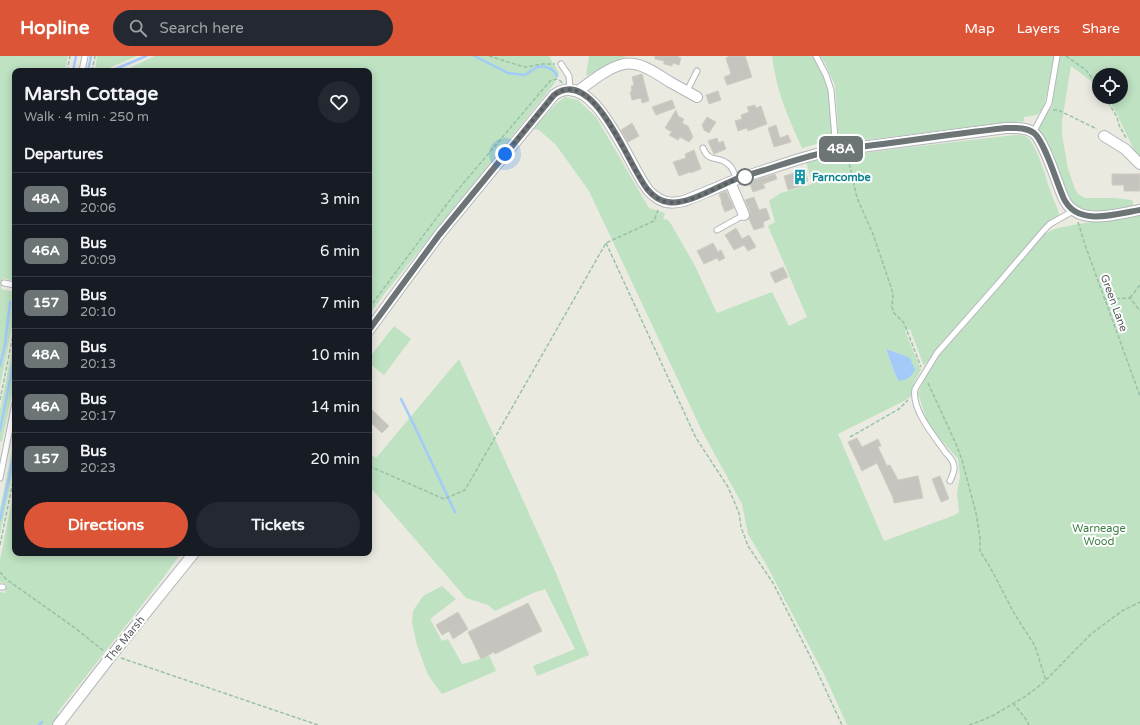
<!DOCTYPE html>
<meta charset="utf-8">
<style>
:root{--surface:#171b24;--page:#242831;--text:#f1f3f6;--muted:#9ea1a6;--line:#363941;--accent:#dc5536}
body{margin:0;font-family:"Varela Round",sans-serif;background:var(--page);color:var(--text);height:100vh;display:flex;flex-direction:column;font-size:15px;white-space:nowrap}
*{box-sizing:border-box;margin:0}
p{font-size:13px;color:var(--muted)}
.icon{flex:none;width:22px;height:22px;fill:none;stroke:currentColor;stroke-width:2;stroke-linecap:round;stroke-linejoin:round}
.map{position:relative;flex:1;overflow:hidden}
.details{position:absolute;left:12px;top:12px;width:360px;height:488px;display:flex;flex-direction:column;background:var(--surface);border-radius:8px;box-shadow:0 2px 10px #0003}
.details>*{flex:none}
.badge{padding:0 8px;border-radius:6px;font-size:14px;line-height:26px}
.buttons{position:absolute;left:1092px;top:12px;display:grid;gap:8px}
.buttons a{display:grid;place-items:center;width:36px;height:36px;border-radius:50%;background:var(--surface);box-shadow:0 2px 10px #0003;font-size:20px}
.you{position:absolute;width:20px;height:20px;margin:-10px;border:3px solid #fff;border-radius:50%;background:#1a73e8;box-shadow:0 0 0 6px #1a73e833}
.map>.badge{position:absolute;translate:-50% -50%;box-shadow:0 0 0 2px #fff}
h2{padding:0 12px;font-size:15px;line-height:36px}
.round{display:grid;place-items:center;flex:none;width:42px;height:42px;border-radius:21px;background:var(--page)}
.overview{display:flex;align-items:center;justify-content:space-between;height:68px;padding:0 12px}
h1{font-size:19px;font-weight:700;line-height:30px}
.primary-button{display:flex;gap:8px;margin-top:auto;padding:8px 12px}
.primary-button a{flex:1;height:46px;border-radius:24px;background:var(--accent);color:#fff;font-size:16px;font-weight:700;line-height:46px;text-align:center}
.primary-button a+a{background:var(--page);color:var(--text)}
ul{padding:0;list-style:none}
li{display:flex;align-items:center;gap:12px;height:52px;padding:0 12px;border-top:1px solid var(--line)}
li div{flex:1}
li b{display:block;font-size:15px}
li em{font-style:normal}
li .badge{min-width:44px;font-weight:700;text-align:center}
header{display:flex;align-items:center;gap:24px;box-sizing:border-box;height:56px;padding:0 20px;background:var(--accent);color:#fff}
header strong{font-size:19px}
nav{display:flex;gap:22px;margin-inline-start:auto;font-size:14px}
.search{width:280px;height:36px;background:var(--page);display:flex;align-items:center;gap:10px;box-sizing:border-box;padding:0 14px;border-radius:22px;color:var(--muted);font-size:15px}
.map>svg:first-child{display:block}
.green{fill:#bee2c2;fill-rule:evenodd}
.water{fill:#a3caf9}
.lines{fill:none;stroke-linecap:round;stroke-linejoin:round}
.stream{stroke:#a3caf9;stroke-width:2.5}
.building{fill:#c6c4be;stroke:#cfccc0}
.service-casing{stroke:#b3b6bb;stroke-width:7}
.minor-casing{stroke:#b3b6bb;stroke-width:12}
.path{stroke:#98c1a8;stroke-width:1.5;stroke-dasharray:4 2;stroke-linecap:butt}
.service{stroke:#fff;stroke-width:5}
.minor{stroke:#fff;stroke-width:10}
.line-casing{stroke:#fff;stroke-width:9}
.line{stroke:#6c7476;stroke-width:6}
.walk{stroke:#595c61;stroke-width:4;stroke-dasharray:0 7.2}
.stop-dot{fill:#fff;stroke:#6c7476;stroke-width:2}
.labels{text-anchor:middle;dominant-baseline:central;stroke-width:4;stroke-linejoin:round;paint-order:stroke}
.culture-label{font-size:11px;font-weight:bold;fill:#0d838f;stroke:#fff;text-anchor:start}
.street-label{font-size:11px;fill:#595c61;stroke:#fff}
.park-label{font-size:11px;fill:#3a7f45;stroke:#fff}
</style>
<header>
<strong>Hopline</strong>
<div class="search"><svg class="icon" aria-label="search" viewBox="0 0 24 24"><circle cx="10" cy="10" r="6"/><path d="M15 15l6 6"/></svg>Search here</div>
<nav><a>Map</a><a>Layers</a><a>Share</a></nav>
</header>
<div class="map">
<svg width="1140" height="669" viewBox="0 0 1140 669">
<rect width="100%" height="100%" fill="#ebeae1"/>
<g class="green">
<path d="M0,0h68l-3,15h-50v210l-12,-3 -2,11 14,3v20l-15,74z"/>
<path d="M97,0h40l-35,15h-7z"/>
<path d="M155,0h394l10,17 -5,11 -169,209 -16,22v-244h-246z"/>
<path d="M589,0h37l-40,20z"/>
<path d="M772,0h40c6,9 11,18 14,28 6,18 5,38 6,56l-30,8c-14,-31 -26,-58 -30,-92z"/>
<path d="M820,0h234l-6,33 -5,20 -6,6 -13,2v4l-185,22 -4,-58 -10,-22z"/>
<path d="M1059,0h81v101l-7,-9 -16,-34 -10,-17h14v-22h-22v12l-28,-21 -9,55v14l6,34 7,20 3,5 7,4h30l17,2 2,7c-15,2 -38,8 -52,3 -5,-2 -9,-6 -13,-10l-31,-70 4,-12 10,-11z"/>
<path d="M565,41l13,3 18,17 17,29 36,62 16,5 -2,6 5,1 3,4 23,40 23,49 55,-21 17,34 18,-9 -39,-91 7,-4 -6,-21 12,-8 31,-9 -6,-23c69,-10 139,-18 209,-26 5,0 10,0 14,4 10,11 18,44 24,59 2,6 6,11 6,18l-14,9 -102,117 -19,24 -14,-37 -5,2 16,39c-5,9 -9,16 -10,26l-7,5 -66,33 46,107 71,-26 4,-3 -2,-19 3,-16 -2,-18 -30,-34 -10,-32 10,-21 14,-21 29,-32 72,-84 11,-6 19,-4 67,-11v511h-293l-22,-49 -58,-110 -19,-32 -6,-30 -40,-73 -113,-240 -33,-46 -17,-15 -7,-1 25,-26zM888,293l12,5 9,4 4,8 -14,15 -4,-7 -8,-21z"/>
<path d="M394,270l17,13 -27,36 -15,-12v-5z"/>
<path d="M15,280v42l-13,63 -2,1v-32z"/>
<path d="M459,303l97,214 33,82 -52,21 -4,-10 42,-17 -30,-60 -12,4 -38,18 -7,-6 -22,-7 -97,-112v-34l7,6z"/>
<path d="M15,380v25l-15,74v-26z"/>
<path d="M15,429v68h166l-21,29 -103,131 3,3 -7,9h-53v-133l5,1 2,-9 -7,-2v-22z"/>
<path d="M442,530l14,13 -26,20 12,22 6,-2 14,25 19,-5 8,-4 7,16 -54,23 -14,-19 -11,-30 -5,-22 1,-12 10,-15z"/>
</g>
<path class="water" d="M887,293l13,5 10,4 5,12c-4,7 -8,10 -16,11l-4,-7 -8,-22z"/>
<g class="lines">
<g class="stream">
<path d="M474,0l34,17 17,2c4,-2 8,-6 12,-8 9,-2 17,2 20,9"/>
<path d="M73,15l3,-15"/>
<path d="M88,15l3,-15"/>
<path d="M111,15l35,-15"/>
<path d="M0,310l5,-22 5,-42"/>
<path d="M401,343l13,26 41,87"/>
<path d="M0,374l15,-75"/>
<path d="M0,464l15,-71"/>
<path d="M39,669l3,-3"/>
</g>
</g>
<g class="building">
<path d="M655,0h24l-1,1 3,1 -2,7 -6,-2 -1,3 -8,-2v-3l-9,-2z"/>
<path d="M730,0h15l7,21 -25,8 -3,-8 7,-3 -5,-16z"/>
<path d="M642,18l7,27 -7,2 -1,-5 -9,2 -2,-8 2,-1 -1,-5 3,-1 -2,-8z"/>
<path d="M718,35l3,9 -12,4 -3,-9z"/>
<path d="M672,44l3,8 -19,7 -4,-8z"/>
<path d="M755,49l1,3 5,-2 6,18 -19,7 -1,-3 -9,3 -3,-10 7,-2 -1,-4 8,-3 -2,-5z"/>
<path d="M676,54l2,6 6,3 -2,4 6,3 5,11 -4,5 -9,-5 -2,3 -9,-5 3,-3 -7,-4z"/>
<path d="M707,61l9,5 -7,11 -5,-3 -2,-5z"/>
<path d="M632,67l7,13 -11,6 -7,-12z"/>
<path d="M776,69l4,13 8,-3 3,7 -17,5 -6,-19z"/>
<path d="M717,82l2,5 4,-2 3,8 -12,5 -6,-13z"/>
<path d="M694,94l7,19 -10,4 -1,-1 -11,4 -6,-14 13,-4 -1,-4z"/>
<path d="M805,114l3,11 -3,1 1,3 -18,5 -4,-14z"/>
<path d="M775,118l2,5 -14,5 2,4 -12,4 -4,-10z"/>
<path d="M1112,118h28v17h-16v-6h-12z"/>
<path d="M726,135l8,17 -9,4 -4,-10h1l-3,-8z"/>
<path d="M754,141l5,13 7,-2 4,11 -7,3 1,5 -10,3 -5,-11 1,-7 -5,-12z"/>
<path d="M736,172l6,11 7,-4 7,12 -8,4 -4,-6 -10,5 -9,-15z"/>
<path d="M713,187l5,9 3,-2 4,8 -6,3 -2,-3 -13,6 -7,-13z"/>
<path d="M783,211l5,10 -13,6 -5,-10z"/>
<path d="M369,351l20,19 -7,7 -13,-12z"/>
<path d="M857,382l5,9 16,-8 3,7 -3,1 9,19 3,-1 8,15 20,-4 5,22 -29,5 -1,-5 -16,-35 -15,8 -14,-29z"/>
<path d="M940,420l9,23 -8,3 -9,-23z"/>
<path d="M528,547l14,28 -47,23 -1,-2 -13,7 -13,-27z"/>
<path d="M458,556l10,17 -15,10 -4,-8 -7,4 -6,-10z"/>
</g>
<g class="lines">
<defs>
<g id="service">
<path d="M816,0l10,19 5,15 5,60"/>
<path d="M561,8l8,12 1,13"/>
<path d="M82,15l3,-15"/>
<path d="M687,35l10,-20"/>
<path d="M1033,77l16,-30 8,-47"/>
<path d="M703,92c6,16 17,7 26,17 4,3 5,9 8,14"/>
<path d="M717,174l27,-15"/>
<path d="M4,227l11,2"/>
<path d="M0,422l15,-75"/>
<path d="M950,425c1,-3 4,-8 4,-12 1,-6 -4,-12 -8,-16 -11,-16 -35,-43 -31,-64l22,-36 60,-68 47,-55 6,-6 23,-13"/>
<path d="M0,531h3"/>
</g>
<g id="minor">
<path d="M578,35c14,-10 29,-23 46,-27 16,-3 33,10 46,18 9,5 18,10 27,15"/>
<path d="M1104,80l21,13 15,15"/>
<path d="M730,126l14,33"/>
<path d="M369,274l70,-95 115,-140c39,-29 75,70 92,92 3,5 8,9 13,12 8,5 16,4 25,2l54,-22 61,-20 25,-7 22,-3 160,-21c9,0 20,-1 28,5 11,9 23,51 30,66 14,28 51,15 76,11"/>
<path d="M58,669l54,-70 82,-102"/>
</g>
</defs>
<use href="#service" class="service-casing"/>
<use href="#minor" class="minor-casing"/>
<g class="path">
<path d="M489,0l32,10 6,1 15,-3h13"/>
<path d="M1066,0l20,14 13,18"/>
<path d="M67,15l3,-15"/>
<path d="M92,15l3,-15"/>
<path d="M1105,41l12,20 2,8 7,13"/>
<path d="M1053,54h5l39,19"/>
<path d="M848,102l9,40 16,36 18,53 2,8 -1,12 2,6 10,10 17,44"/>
<path d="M1078,166l6,20 56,154"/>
<path d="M606,187l90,195 32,49 11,26 2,14 7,19 25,37 38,75 31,67"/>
<path d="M1130,242l10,-13"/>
<path d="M1104,243l26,-1 10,13"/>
<path d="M369,252l87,-116 94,-111c4,-2 9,-3 12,2"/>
<path d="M928,327l28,61 6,16 14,53 4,25v13l10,16 24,46 21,33 11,35"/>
<path d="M0,344l15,-75"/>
<path d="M850,381l49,-28 9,-9"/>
<path d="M369,410l75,33 21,-9 141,-247 48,-22 4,-11"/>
<path d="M0,489l15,-74"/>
<path d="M0,516l6,7 69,49 29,23"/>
<path d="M121,602l197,67"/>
<path d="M1013,647l12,15 4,7"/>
<path d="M969,669l14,-5 11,-5 32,-19 17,-13 48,-49 31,-23 18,-9"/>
</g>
<use href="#service" class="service"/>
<use href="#minor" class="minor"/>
</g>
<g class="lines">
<defs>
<path id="line" d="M369,274l70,-95 115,-140c40,-31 75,73 94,95 5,6 12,11 20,12 18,4 50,-16 68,-23 13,-5 27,-8 41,-13 19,-6 38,-12 58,-16 21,-3 42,-5 63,-8 36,-5 72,-10 108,-14 9,0 20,-1 28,5 11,9 23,51 30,66 14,28 51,15 76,11"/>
</defs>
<use href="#line" class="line-casing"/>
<use href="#line" class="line"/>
<path class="walk" d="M505,98l49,-59c41,-31 75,76 95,96 5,5 11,10 18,11 18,4 44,-12 61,-19 7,-3 15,-6 23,-9l-6,3"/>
</g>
<defs>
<symbol id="building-bare" viewBox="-9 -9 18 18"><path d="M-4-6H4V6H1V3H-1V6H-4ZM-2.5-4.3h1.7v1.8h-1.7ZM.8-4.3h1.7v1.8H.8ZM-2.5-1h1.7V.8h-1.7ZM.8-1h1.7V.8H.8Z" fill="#0f9aa8" stroke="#fff" stroke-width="2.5" paint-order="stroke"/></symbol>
</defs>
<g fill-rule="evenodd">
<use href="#building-bare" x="789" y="110" width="22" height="22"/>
</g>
<circle class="stop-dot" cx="745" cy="121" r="8"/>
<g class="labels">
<g class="culture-label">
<text x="812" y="121">Farncombe</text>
</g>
<g class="street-label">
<text transform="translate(1114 247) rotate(70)">Green Lane</text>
<text transform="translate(125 583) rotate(-51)">The Marsh</text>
</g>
<g class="park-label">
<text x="1099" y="472">Warneage<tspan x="1099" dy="13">Wood</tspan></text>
</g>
</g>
</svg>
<div class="buttons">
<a><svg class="icon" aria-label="locate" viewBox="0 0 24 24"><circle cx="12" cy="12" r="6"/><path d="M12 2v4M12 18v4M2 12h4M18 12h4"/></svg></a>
</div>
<div class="you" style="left:505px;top:98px"></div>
<b class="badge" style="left:841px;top:93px;background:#6c7476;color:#fff">48A</b>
<section class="details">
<div class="overview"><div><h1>Marsh Cottage</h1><p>Walk · 4 min · 250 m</p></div><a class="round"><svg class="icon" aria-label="heart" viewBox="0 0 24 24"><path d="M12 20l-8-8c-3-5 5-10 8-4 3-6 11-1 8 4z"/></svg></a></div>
<h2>Departures</h2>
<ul>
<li><span class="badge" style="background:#6c7476;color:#fff">48A</span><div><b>Bus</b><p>20:06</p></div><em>3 min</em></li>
<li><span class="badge" style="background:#6c7476;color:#fff">46A</span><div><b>Bus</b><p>20:09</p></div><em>6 min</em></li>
<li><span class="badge" style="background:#6c7476;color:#fff">157</span><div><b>Bus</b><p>20:10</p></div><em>7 min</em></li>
<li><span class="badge" style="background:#6c7476;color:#fff">48A</span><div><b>Bus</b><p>20:13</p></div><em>10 min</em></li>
<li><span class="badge" style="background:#6c7476;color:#fff">46A</span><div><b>Bus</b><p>20:17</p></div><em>14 min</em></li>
<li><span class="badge" style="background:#6c7476;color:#fff">157</span><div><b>Bus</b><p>20:23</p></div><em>20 min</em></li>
</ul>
<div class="primary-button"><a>Directions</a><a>Tickets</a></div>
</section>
</div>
